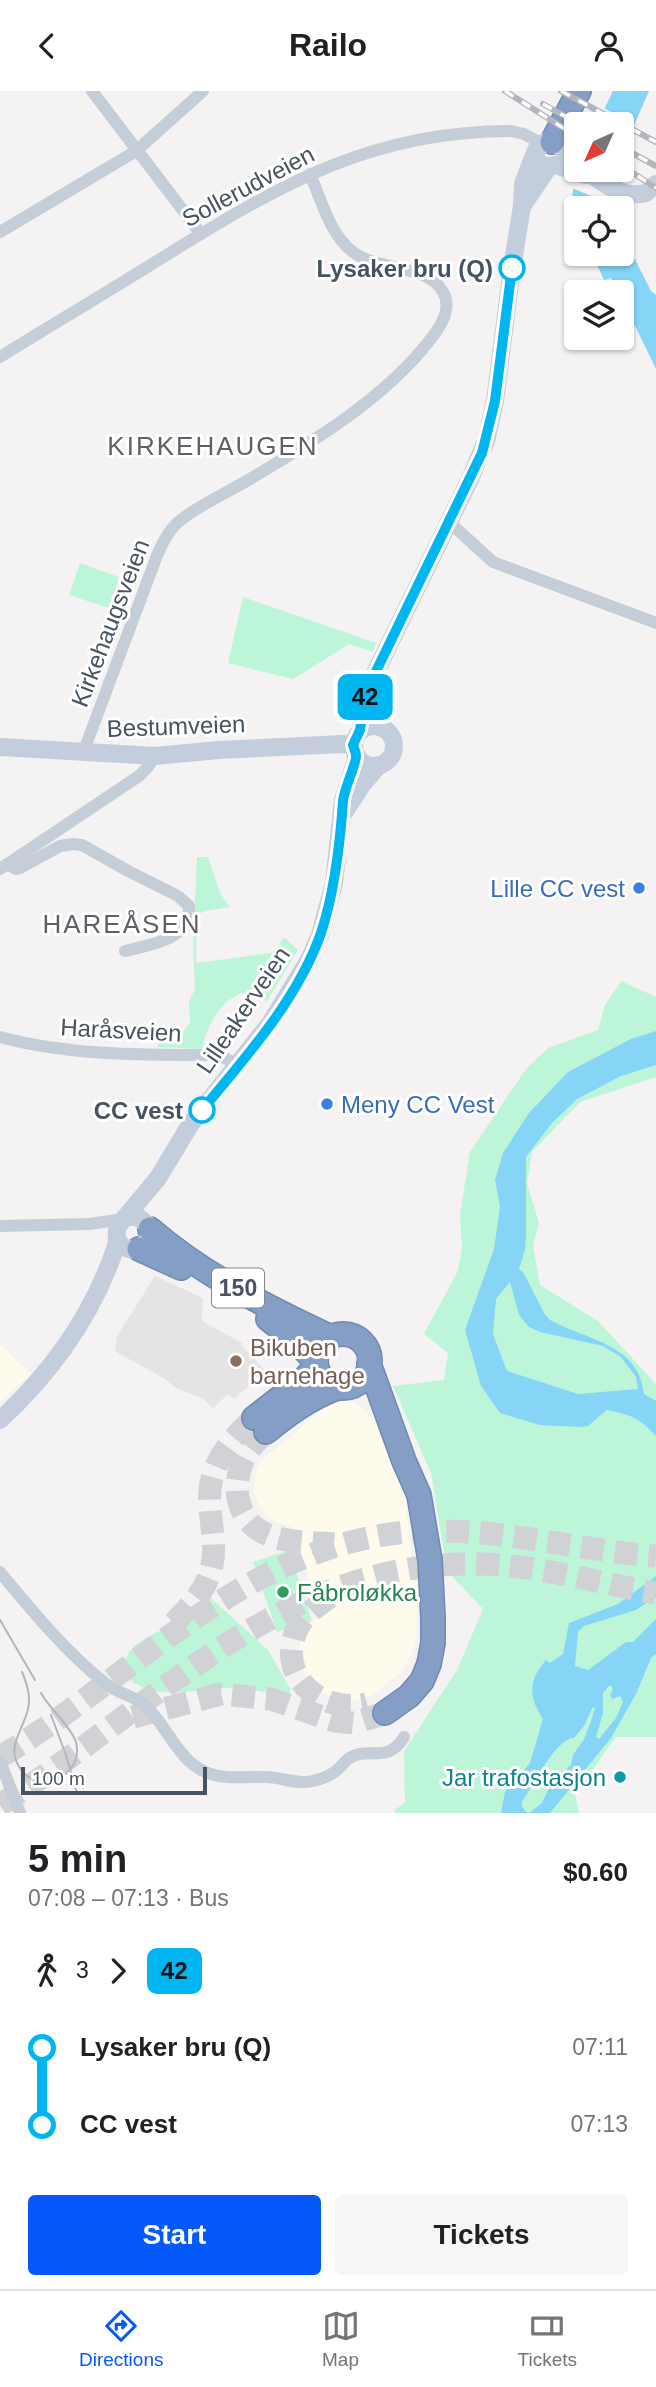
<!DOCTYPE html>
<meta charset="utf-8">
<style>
:root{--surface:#fff;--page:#f6f6f6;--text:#202124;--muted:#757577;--line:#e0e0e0;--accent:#0559fb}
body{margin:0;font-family:Helvetica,sans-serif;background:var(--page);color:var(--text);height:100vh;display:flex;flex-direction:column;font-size:26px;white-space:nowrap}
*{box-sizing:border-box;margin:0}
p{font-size:23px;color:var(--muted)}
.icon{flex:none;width:38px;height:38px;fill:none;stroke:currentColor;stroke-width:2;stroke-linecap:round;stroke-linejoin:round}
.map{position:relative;height:1722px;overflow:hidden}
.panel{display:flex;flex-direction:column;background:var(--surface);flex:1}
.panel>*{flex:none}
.badge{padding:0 14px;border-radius:10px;font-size:24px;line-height:46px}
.needle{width:46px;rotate:225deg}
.fabs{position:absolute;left:564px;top:21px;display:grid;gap:14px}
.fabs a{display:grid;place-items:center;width:70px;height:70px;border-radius:7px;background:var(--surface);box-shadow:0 2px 5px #0004;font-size:35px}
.scale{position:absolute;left:21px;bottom:18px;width:186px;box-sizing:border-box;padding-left:7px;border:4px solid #475362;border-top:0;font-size:19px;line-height:24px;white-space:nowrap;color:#475362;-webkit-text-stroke:5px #fff;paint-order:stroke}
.map>.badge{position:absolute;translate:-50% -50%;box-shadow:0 0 0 4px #fff}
.legs{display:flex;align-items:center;gap:10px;height:77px;padding:0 28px;font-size:23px}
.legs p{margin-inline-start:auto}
.overview{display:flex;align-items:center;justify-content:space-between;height:119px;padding:0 28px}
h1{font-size:38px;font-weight:700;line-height:52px}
.cta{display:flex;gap:14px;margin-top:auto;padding:14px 28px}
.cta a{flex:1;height:80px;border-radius:7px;background:var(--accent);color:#fff;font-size:28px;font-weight:700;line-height:80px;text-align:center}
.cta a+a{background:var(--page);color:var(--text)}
ul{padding:0 28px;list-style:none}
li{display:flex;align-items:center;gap:24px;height:77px;font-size:26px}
li i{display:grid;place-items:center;width:10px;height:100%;margin:0 9px;background:currentColor}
li i::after{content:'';width:18px;height:18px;margin:-9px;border:5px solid;border-radius:50%;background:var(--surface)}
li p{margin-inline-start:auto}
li:first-child i{background:linear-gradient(#0000 50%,currentColor 0)}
li:last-child i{background:linear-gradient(currentColor 50%,#0000 0)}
header{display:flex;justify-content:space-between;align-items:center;height:91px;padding:0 28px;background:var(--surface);font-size:32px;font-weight:700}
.menu{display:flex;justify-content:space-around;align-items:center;height:98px;border-top:2px solid var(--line);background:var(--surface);font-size:19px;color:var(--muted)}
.menu a{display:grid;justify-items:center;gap:4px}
.menu .current{color:var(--accent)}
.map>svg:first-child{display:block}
.commercial{fill:#fefbec}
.education{fill:#e6e3e4}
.green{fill:#bdf5d8}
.water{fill:#86d5f7;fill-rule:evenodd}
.pier{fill:#f4f2f2}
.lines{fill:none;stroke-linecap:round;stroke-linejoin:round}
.highway-tunnel{stroke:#d1d2d5;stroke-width:23;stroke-dasharray:23 11;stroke-linecap:butt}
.highway-casing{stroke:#7089b2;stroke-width:26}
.street{stroke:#c5cdd8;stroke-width:12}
.secondary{stroke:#c3cddc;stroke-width:18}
.highway{stroke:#859ec6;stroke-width:23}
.tram{stroke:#b3b6bd;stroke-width:2}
.rail-casing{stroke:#b3b6bd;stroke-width:6}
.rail{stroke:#fff;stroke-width:3.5;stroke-dasharray:10;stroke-linecap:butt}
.line-1-casing{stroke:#fff;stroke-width:16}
.line-1{stroke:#00b6f1;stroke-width:10}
.stop-1-dot{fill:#fff;stroke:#00b6f1;stroke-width:3.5}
.shop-dot{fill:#3f7fe0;stroke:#fff;stroke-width:2.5}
.education-dot{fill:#8d6e63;stroke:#fff;stroke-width:2.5}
.leisure-dot{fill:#2e9e5b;stroke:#fff;stroke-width:2.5}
.culture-dot{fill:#0f9aa8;stroke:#fff;stroke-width:2.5}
.labels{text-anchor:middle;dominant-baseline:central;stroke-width:6;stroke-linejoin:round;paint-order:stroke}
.shield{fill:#fff;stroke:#7e8791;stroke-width:2}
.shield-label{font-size:23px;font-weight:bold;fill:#475362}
.street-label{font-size:24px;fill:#475362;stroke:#fff}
.stop-label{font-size:24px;font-weight:bold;fill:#475362;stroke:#fff;text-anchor:end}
.shop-label{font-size:24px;fill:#366cbe;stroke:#fff;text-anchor:end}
.education-label{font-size:24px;fill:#785e54;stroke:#fff;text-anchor:start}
.leisure-label{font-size:24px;fill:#27864d;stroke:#fff;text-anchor:start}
.culture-label{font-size:24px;fill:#0d838f;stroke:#fff;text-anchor:end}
.neighbourhood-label{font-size:26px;letter-spacing:2px;fill:#5d6168;stroke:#fff}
</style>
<header><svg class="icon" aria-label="back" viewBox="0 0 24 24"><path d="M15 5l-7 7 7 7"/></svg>Railo<svg class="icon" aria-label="person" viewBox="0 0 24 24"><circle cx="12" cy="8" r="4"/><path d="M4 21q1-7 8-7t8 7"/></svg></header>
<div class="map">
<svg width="656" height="1722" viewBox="0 0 656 1722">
<rect width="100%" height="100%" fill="#f4f2f2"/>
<g class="commercial">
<path d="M0,1253l31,30 -31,28z"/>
<path d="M347,1309l10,4 25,23 22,59 13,114 -1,39 -6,19 -9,13 -15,14 -16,11 -17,5 -16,-2 -14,-6 -13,-12 -8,-14 -3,-17 2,-14 8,-12 10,-8 -3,-14 -23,-75 -16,-4 -8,-5 -10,-12 -5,-13v-12l4,-14 9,-12 15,-11 47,-41z"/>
</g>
<path class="education" d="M155,1185l48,22 -1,23 40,22 -1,2 25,26 -32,28 -6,-5 -15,14 -11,-10 -26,-10 -11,-9 -47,-26 -3,-4 2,-13z"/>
<g class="green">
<path d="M80,472l39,14 -10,31 -40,-13z"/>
<path d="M243,506l133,46 -3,9 -24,-8 -56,35 -65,-16z"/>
<path d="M197,766h11l12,36 10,14 -26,4 -7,4 -1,48 74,-10 6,-2 8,-14 14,13 -31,51 -26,-8c-24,11 -33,32 -39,56l-44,-2 -1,-10 24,-3 9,-11 -1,-22 6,-12 -2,-42z"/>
<path d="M621,890l35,16v80l-76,25 -48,50 -5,31 12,40 -6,22 7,40 58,36 58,63v353h-40l-41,57 4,19h-184l-1,-3 11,-7 -1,-52 53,-81 26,-61 -36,-38 -16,-98 -38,-87 51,-6 4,-27 -24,-19 34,-63 4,-23 -2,-34 10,-62 56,-83 22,-21 50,-18 7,-25z"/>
<path d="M289,1459l23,71 -35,11 -24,-70z"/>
<path d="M211,1507l57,52 23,40 -3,7c-16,-2 -32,-8 -48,-9 -35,-3 -83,17 -112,-10 -15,-35 32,-44 53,-58 10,-7 17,-20 30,-22z"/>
</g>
<g class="water">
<path d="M613,0h36l-28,64v-31h-24z"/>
<path d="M579,79h36l-1,38h-38v9c-8,-16 -2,-31 3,-47z"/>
<path d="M621,141l30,59 5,4v74l-35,-72v-5h-2l-8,-14 -7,2 -12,-26h29z"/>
<path d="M656,940v34l-35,11 -44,23 -25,24 -26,34v79l-1,14 -6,19 4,3 21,41 6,7c35,20 89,23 94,74l12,7v35c-17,-18 -24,-21 -49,-26l-19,16 -8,1 -40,-2 -40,-12 -19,-27 -16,-56 29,-81 6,-42 -5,-27 8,-27 26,-40 39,-41 63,-33zM510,1191l9,33 10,12 11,5 63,14 18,11 15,20 2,12 -60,5 -71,-23 -14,-37 3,-35z"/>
<path d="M656,1485v21l-20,13 -52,16 -6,6 -3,34 13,4 38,-28h7l23,-23v35l-5,4 -15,36 -25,44 -61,75h-21l12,-9 11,-21 19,-18 2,-10 11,-16 7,-18 4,-13 -2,-1 -9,19 -10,12c-19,1 -41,48 -52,64v5l5,6h-26l4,-21 25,-29 13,-44c-15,-23 -15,-38 3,-59l4,3 13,-9 6,-31 49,-19zM610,1594l3,4 -3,6 2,4 8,-3 3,6 -7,16 -17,21 -3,-2 7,-24v-20z"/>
</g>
<g class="pier">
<path d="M602,16l35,19 -14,32 -2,-34h-27z"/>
<path d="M576,78l26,1 16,8 -1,29 -47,-20z"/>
</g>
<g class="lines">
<g class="highway-tunnel">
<path d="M266,1341c-8,8 -16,15 -21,25 -14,26 -10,62 19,76 21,10 47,9 70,11"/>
<path d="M330,1506c-15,10 -31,22 -36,40 -14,45 33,77 73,67"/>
<path d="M174,1532c15,-16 31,-31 37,-53 6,-22 0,-42 -1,-64 -4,-38 18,-64 44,-88"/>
<path d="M133,1626l88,-23 50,5 63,22 20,2 31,-10"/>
<path d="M0,1666c129,-77 240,-206 398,-224 87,-10 172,17 258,23"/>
<path d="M0,1714c154,-97 282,-245 478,-241 61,1 119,19 178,29"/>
</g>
<defs>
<g id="highway">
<path d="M552,51l27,-51"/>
<path d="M150,1138c53,46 119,79 181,108"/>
<path d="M139,1158l42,19"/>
<path d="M268,1228l27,21 21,22"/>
<circle cx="343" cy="1270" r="27"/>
<path d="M369,1273l35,97 15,34 11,65 3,58v25l-4,21 -7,17 -13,15 -24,17"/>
<path d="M254,1327l50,-39 12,-13"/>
<path d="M266,1341c22,-18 44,-34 71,-44"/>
</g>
</defs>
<use href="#highway" class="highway-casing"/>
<g class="street">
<path d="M92,0l109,143"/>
<path d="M0,141l136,-81 67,-60"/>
<path d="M0,266c58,-36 116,-70 173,-106 112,-69 202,-120 338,-120l13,3 17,9"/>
<path d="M449,431l44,40 163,61"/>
<path d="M83,662l75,-200c6,-13 12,-25 24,-34 21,-16 46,-27 68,-40 64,-38 134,-80 180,-139 10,-13 23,-31 13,-48 -15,-28 -65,-21 -90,-40 -23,-17 -32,-53 -43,-78"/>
<path d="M7,773l9,5 4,-1 40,-22 13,-2 9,1 48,27 48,24 11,10c1,35 -38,38 -64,45"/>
<path d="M0,778l139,-93 9,-9 7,-11"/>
<path d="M0,946c67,18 139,18 208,18l17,3 13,8"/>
<path d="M0,1135l89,-2 35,-5"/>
<path d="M0,1481c33,40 66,80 106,112 11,9 26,11 37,20 20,16 28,41 47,58 24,21 47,14 76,15 15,0 31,8 47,4 8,-2 18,-5 24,-11 4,-3 7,-8 11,-11 19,-14 40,6 56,-22"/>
<path d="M0,1670l20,52"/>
</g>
<g class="secondary">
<path d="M535,63l3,8 6,5 12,-2 29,10"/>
<path d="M586,79c16,14 38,29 60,23l10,-9"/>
<path d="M523,114l25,-37"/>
<path d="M379,586l-1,31 4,20"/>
<circle cx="374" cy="655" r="20"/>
<path d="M361,639l5,-38 104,-213 16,-38 9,-40 17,-133 10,-62 1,-22 13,-34 9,-8 10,1 21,18"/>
<path d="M0,656l155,9 64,-6 124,-6 10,2"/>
<path d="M345,720l17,-26 17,-20"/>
<path d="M127,1126h11l11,9v13l-10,10c-16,3 -26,-8 -21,-23l40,-48 32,-53 81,-103 38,-62 11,-25 14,-52 9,-83 14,-43"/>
<path d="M0,1329c53,-49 96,-110 118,-180"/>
</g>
<use href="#highway" class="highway"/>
<g class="tram">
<path d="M0,1529l35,60"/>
<path d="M22,1581c5,12 9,24 6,37 -4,19 -21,36 -10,56 17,33 67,12 58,-23 -5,-16 -26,-32 -35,-49"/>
<path d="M51,1624l15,40 11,38"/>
</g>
<defs>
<g id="rail">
<path d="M505,0l71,45"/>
<path d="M561,0l95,51"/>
<path d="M543,13l36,20"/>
<path d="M621,56l35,19"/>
<path d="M621,74l35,23"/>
</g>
</defs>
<use href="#rail" class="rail-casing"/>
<use href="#rail" class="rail"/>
</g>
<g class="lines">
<defs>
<path id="line-1" d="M202,1019c44,-53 96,-111 119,-177 14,-42 19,-88 22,-132 1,-12 14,-39 13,-45 0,-4 -2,-7 -3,-11l7,-15 6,-38 116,-239 13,-52 17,-133"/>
</defs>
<use href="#line-1" class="line-1-casing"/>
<use href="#line-1" class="line-1"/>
</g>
<g class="stop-1-dot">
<circle cx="512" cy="177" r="12"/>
<circle cx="202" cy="1019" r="12"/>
</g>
<g class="shop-dot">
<circle cx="639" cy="797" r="7"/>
<circle cx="327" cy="1013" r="7"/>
</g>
<circle class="education-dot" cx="236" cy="1270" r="7"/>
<circle class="leisure-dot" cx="283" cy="1501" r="7"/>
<circle class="culture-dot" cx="620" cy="1686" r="7"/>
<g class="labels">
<rect class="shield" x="212" y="1177.5" width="52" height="39" rx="5"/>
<g class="shield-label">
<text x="238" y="1197">150</text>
</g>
<g class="street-label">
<text transform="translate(248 95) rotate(-28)">Sollerudveien</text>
<text transform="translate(110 532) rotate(-69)">Kirkehaugsveien</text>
<text transform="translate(176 635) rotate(-2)">Bestumveien</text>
<text transform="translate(243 919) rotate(-56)">Lilleakerveien</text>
<text transform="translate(121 939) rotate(3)">Haråsveien</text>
</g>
<g class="stop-label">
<text x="493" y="177">Lysaker bru (Q)</text>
<text x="183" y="1019">CC vest</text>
</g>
<g class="shop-label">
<text x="625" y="797">Lille CC vest</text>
<text x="341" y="1013" text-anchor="start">Meny CC Vest</text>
</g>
<g class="education-label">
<text x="250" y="1256">Bikuben<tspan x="250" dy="28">barnehage</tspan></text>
</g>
<g class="leisure-label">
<text x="297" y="1501">Fåbroløkka</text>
</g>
<g class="culture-label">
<text x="606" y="1686">Jar trafostasjon</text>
</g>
<g class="neighbourhood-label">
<text x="213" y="355">KIRKEHAUGEN</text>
<text x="122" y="833">HAREÅSEN</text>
</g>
</g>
</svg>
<div class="fabs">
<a><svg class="needle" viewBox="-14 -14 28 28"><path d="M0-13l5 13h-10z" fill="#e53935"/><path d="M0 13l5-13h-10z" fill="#757577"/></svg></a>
<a><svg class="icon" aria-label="locate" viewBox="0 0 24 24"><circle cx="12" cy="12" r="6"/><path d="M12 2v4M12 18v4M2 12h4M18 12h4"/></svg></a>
<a><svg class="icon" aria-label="layers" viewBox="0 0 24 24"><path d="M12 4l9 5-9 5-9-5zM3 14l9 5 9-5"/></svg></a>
</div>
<div class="scale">100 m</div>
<b class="badge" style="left:365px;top:606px;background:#00b6f1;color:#111">42</b>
</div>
<section class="panel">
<div class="overview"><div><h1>5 min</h1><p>07:08 – 07:13 · Bus</p></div><b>$0.60</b></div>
<div class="legs"><svg class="icon" aria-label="walk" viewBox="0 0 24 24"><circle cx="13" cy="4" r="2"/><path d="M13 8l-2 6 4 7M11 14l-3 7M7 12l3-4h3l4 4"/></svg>3<svg class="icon" aria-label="forward" viewBox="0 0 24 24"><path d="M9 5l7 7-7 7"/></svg><b class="badge" style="background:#00b6f1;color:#111">42</b></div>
<ul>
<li><i style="color:#00b6f1"></i><b>Lysaker bru (Q)</b><p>07:11</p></li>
<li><i style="color:#00b6f1"></i><b>CC vest</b><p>07:13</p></li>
</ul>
<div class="cta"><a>Start</a><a>Tickets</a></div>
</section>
<nav class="menu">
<a class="current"><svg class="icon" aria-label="directions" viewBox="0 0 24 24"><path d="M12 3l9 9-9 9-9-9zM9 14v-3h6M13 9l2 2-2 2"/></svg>Directions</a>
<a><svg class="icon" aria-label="map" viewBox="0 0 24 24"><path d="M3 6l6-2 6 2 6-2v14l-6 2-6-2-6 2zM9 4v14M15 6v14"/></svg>Map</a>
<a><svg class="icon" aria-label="tickets" viewBox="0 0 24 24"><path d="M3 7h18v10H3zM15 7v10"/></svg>Tickets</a>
</nav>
